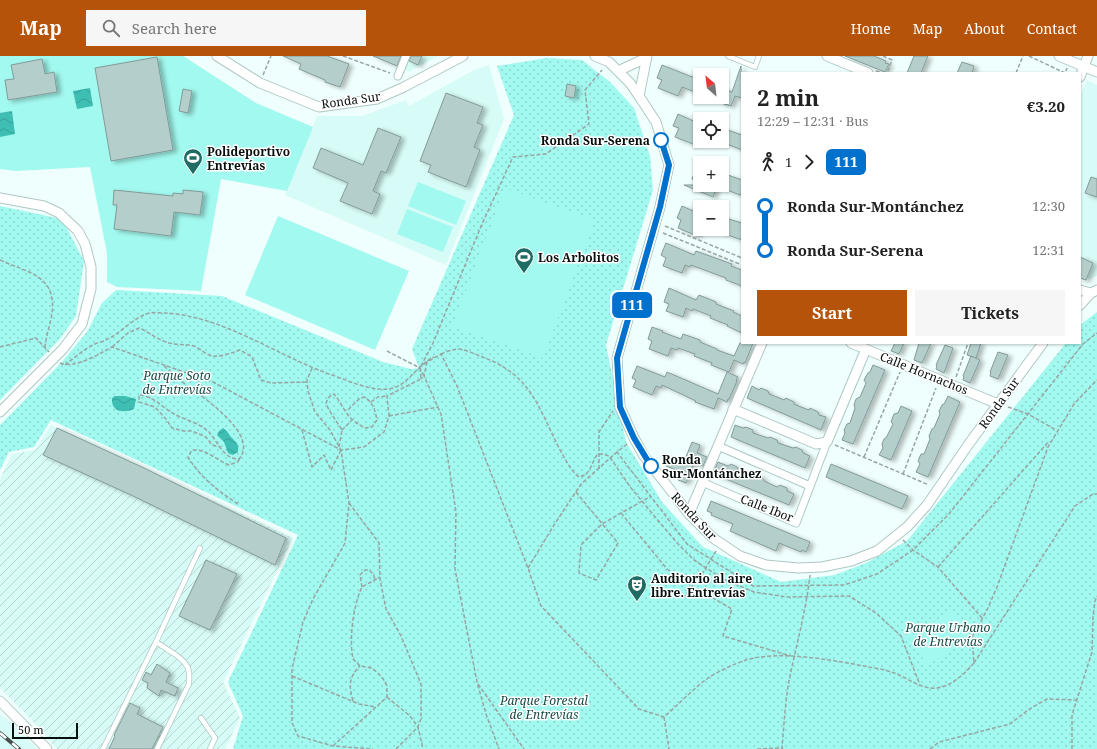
<!DOCTYPE html>
<meta charset="utf-8">
<style>
:root{--surface:#fff;--page:#f6f6f6;--text:#222;--muted:#767676;--accent:#b45309}
body{margin:0;font-family:"Noto Serif",serif;background:var(--page);color:var(--text);height:100vh;display:flex;flex-direction:column;font-size:15px;white-space:nowrap}
*{box-sizing:border-box;margin:0}
p{font-size:13px;color:var(--muted)}
.icon{flex:none;width:22px;height:22px;fill:none;stroke:currentColor;stroke-width:2;stroke-linecap:round;stroke-linejoin:round}
.map{position:relative;flex:1;overflow:hidden}
.side{position:absolute;left:741px;top:16px;width:340px;height:272px;display:flex;flex-direction:column;background:var(--surface);border-radius:0px;box-shadow:0 1px 3px #0004}
.side>*{flex:none}
.badge{padding:0 8px;border-radius:6px;font-size:14px;line-height:26px}
.needle{width:26px;rotate:332deg}
.tools{position:absolute;left:693px;top:12px;display:grid;gap:8px}
.tools a{display:grid;place-items:center;width:36px;height:36px;border-radius:0px;background:var(--surface);box-shadow:0 1px 3px #0004;font-size:20px}
.scale{position:absolute;left:12px;bottom:10px;width:66px;box-sizing:border-box;padding-left:4px;border:2px solid #070f0e;border-top:0;font-size:11px;line-height:14px;white-space:nowrap;color:#070f0e;-webkit-text-stroke:3px #fff;paint-order:stroke}
.map>.badge{position:absolute;translate:-50% -50%;box-shadow:0 0 0 2px #fff}
.legs{display:flex;align-items:center;gap:6px;height:44px;padding:0 16px;font-size:13px}
.legs p{margin-inline-start:auto}
.overview{display:flex;align-items:center;justify-content:space-between;height:68px;padding:0 16px}
h1{font-size:22px;font-weight:700;line-height:30px}
.cta{display:flex;gap:8px;margin-top:auto;padding:8px 16px}
.cta a{flex:1;height:46px;border-radius:0px;background:var(--accent);color:#fff;font-size:16px;font-weight:700;line-height:46px;text-align:center}
.cta a+a{background:var(--page);color:var(--text)}
ul{padding:0 16px;list-style:none}
li{display:flex;align-items:center;gap:14px;height:44px;font-size:15px}
li i{display:grid;place-items:center;width:6px;height:100%;margin:0 5px;background:currentColor}
li i::after{content:'';width:10px;height:10px;margin:-5px;border:3px solid;border-radius:50%;background:var(--surface)}
li p{margin-inline-start:auto}
li:first-child i{background:linear-gradient(#0000 50%,currentColor 0)}
li:last-child i{background:linear-gradient(currentColor 50%,#0000 0)}
header{display:flex;align-items:center;gap:24px;box-sizing:border-box;height:56px;padding:0 20px;background:var(--accent);color:#fff}
header strong{font-size:19px}
nav{display:flex;gap:22px;margin-inline-start:auto;font-size:14px}
.search{width:280px;height:36px;background:var(--page);display:flex;align-items:center;gap:10px;box-sizing:border-box;padding:0 14px;border-radius:0px;color:var(--muted);font-size:15px}
.map>svg:first-child{display:block}
.built{fill:#d7fbf6}
.industrial{fill:url(#industrial-furrows)}
.green{fill:url(#green-dots)}
.pitch{fill:#a2f9ef}
.water{fill:url(#water-waves)}
.building{fill:#b4cecb;stroke:#839b98;filter:url(#shadow)}
.lines{fill:none;stroke-linecap:round;stroke-linejoin:round}
.service-casing{stroke:#aec8c4;stroke-width:6}
.pedestrian-casing{stroke:#aec8c4;stroke-width:9}
.minor-casing{stroke:#aec8c4;stroke-width:11}
.path{stroke:#98a5a3;stroke-width:1.5;stroke-dasharray:4 2;stroke-linecap:butt}
.service{stroke:#fff;stroke-width:4.5}
.pedestrian{stroke:#fff;stroke-width:7}
.minor{stroke:#fff;stroke-width:9}
.rail-casing{stroke:#475150;stroke-width:4}
.rail{stroke:#fff;stroke-width:2.5;stroke-dasharray:8;stroke-linecap:butt}
.line-1-casing{stroke:#fff;stroke-width:9}
.line-1{stroke:#0072ce;stroke-width:6}
.stop-1-dot{fill:#fff;stroke:#0072ce;stroke-width:2}
.labels{text-anchor:middle;dominant-baseline:central;stroke-width:3;stroke-linejoin:round;paint-order:stroke}
.street-label{font-size:12px;fill:#070f0e;stroke:#fff}
.stop-label{font-size:12px;font-weight:bold;fill:#070f0e;stroke:#fff;text-anchor:end}
.poi-label{font-size:12px;font-weight:bold;fill:#070f0e;stroke:#fff;text-anchor:start}
.park-label{font-size:12px;font-style:italic;fill:#154b46;stroke:#fff}
</style>
<header>
<strong>Map</strong>
<div class="search"><svg class="icon" aria-label="search" viewBox="0 0 24 24"><circle cx="10" cy="10" r="6"/><path d="M15 15l6 6"/></svg>Search here</div>
<nav><a>Home</a><a>Map</a><a>About</a><a>Contact</a></nav>
</header>
<div class="map">
<svg width="1097" height="693" viewBox="0 0 1097 693">
<defs>
<pattern id="industrial-furrows" width="10" height="10" patternUnits="userSpaceOnUse"><rect width="10" height="10" fill="#d7fbf6"/><path d="M-1 1l2-2M0 10L10 0M9 11l2-2" fill="none" stroke="#b7d6d2"/></pattern>
<pattern id="green-dots" width="8" height="8" patternUnits="userSpaceOnUse"><rect width="8" height="8" fill="#a2f9ef"/><path d="M2 2h.1M6 6h.1" fill="none" stroke="#8ad4cc" stroke-width="1.8" stroke-linecap="round"/></pattern>
<pattern id="water-waves" width="16" height="10" patternUnits="userSpaceOnUse"><rect width="16" height="10" fill="#3fbeb3"/><path d="M0 5q4-4 8 0t8 0" fill="none" stroke="#36a299"/></pattern>
<filter id="shadow"><feDropShadow dx="4" dy="2" stdDeviation="2" flood-color="#0004"/></filter>
</defs>
<rect width="100%" height="100%" fill="#effffd"/>
<g class="built">
<path d="M409,0h29l-29,16 -5,-3z"/>
<path d="M489,9l15,54 -58,146 -161,-70 32,-79h45l44,-16 3,6 65,-36z"/>
<path d="M1087,24l10,5v191l-12,4 -5,-2v-182z"/>
<path d="M0,658l17,13 20,22h-37z"/>
</g>
<path class="industrial" d="M51,369l242,113 -70,144 17,36 -15,31h-168l-29,-33 -28,-28v-209l12,-25 23,-4z"/>
<g class="green">
<path d="M547,2l35,2 28,22 24,26 16,48 3,34 -47,155 20,97 36,60 41,45 78,35 54,-7 31,-12 41,-22 159,-198h14v-18l17,-13v437h-864l10,-33 -15,-34 70,-147 -247,-115 -17,27 -25,5 -9,18v-45l61,-62 26,-31 15,-29 14,-13 106,6 161,66 28,7 8,-1 -7,-19 102,-234 -17,-49z"/>
<path d="M0,150l62,13 22,42 -8,55 -16,23 -60,61z"/>
</g>
<g class="pitch">
<path d="M0,0h183l73,47 57,24 -26,64 -66,-12 -20,112 -84,-4 -10,-5v-29l-17,-86 -74,4 -16,-2z"/>
<path d="M418,126l48,19 -10,24 -48,-19z"/>
<path d="M505,132l90,32 -52,138 -91,-31z"/>
<path d="M407,153l46,18 -10,25 -46,-18z"/>
<path d="M278,160l131,55 -34,79 -130,-55z"/>
<path d="M953,554l18,29 -44,26 -18,-28z"/>
</g>
<g class="water">
<path d="M90,32l3,18 -16,3 -4,-18z"/>
<path d="M12,55l3,23 -15,3v-24z"/>
<path d="M115,340h10l11,3 -2,10c-10,4 -23,4 -22,-11z"/>
<path d="M223,372c6,4 5,6 9,10 5,5 7,6 6,14l-5,3 -5,-2 -4,-11 -7,-7 2,-4z"/>
</g>
<g class="building">
<path d="M283,0h44l22,8 -9,23 -15,-5v-2l-26,-11 2,-5z"/>
<path d="M373,0h28l-4,10z"/>
<path d="M411,0h11l-4,9 -9,-4z"/>
<path d="M845,0h29l12,5 -1,2 4,1 -4,8z"/>
<path d="M914,0h14l-7,17h-14z"/>
<path d="M157,1l16,93 -62,11 -16,-93z"/>
<path d="M42,3l3,15 9,-2 3,20 -49,8 -3,-20 9,-1 -3,-14z"/>
<path d="M962,6l12,4 -2,7h-15z"/>
<path d="M662,9l38,15v14l-18,-7 -4,9 -20,-8 4,-8 -5,-2z"/>
<path d="M741,10l1,32 -7,-2 -4,10 -10,-3 1,-15 10,4z"/>
<path d="M567,28l9,2 -2,12 -9,-2z"/>
<path d="M183,33l9,2 -4,22 -9,-2z"/>
<path d="M446,37l37,14 -6,16 6,2 -9,22 6,3 -14,37 -38,-15 3,-7 -11,-4z"/>
<path d="M678,58l22,10v13l-4,-1 -3,8 -18,-7 4,-9 -6,-2z"/>
<path d="M378,72l23,9 -15,36 -5,-2 -8,20 7,3 -8,20 -32,-13 8,-18 -35,-15 8,-20 42,17z"/>
<path d="M722,72l20,7v15l-20,-8z"/>
<path d="M699,105h1v21l-8,-3z"/>
<path d="M728,119l14,5v15l-2,-1v1l-18,-7v-10l4,1z"/>
<path d="M1091,121l6,2v18l-12,-4z"/>
<path d="M684,129h33l-4,12z"/>
<path d="M114,134l59,6v-3l10,1v-4l20,2 -3,23 -26,-3 -3,24 -57,-7 3,-24h-4z"/>
<path d="M682,150l18,8v15l-3,7 -19,-8 3,-8 -4,-2z"/>
<path d="M722,161l20,6v17l-20,-7z"/>
<path d="M666,187l28,12 2,-4 36,13 -1,2 11,4v16l-16,-6v-2l-35,-13 -1,2 -5,-2 -3,8 -19,-7 3,-8 -5,-3z"/>
<path d="M1080,201l13,6 -7,17 -6,-2z"/>
<path d="M669,232l27,12 3,-5 17,7v2l18,7 -1,1 9,4v17l-15,-7 1,-1 -18,-7 1,-2 -18,-7 -1,2 -6,-3 -3,9 -17,-6 3,-7 -5,-2z"/>
<path d="M652,271l11,4 -1,1 19,7 2,-5 17,6v2l17,7v1l17,6 6,-13h13l-8,20 -1,-1 -1,2 -9,-4 -5,12 -18,-7 1,-2 -18,-7 1,-2 -17,-6 -1,2 -6,-2 -3,8 -19,-7 3,-8 -4,-2z"/>
<path d="M895,287h9l-5,11 -8,-3z"/>
<path d="M919,287h12l-9,20 -8,-3z"/>
<path d="M971,287h10l-5,15 -9,-3z"/>
<path d="M945,289l8,3 -9,25 -8,-4 1,-3 -1,-1z"/>
<path d="M998,296l10,3 -10,24 -8,-3 1,-4h-1z"/>
<path d="M971,300l9,4 -10,23 -7,-3 1,-3 -1,-1z"/>
<path d="M873,309l12,5 -32,74 -11,-4 3,-7 -1,-3 3,-6 3,-1 5,-15 -1,-3 2,-6 4,-2 6,-14 -2,-3 4,-7 2,-1z"/>
<path d="M637,310l28,11 2,-5 51,22 9,-22 11,5 -2,3 1,1 -8,18h-1l-1,3 -9,-4 -4,11 -19,-7 1,-1 -34,-16 -1,3 -5,-2 -4,9 -19,-8 3,-7 -4,-2z"/>
<path d="M752,330l7,4 2,-2 7,3 1,3 8,3 7,3 2,-2 8,4v2l7,3 8,3 1,-2 8,4 1,3 7,2 -5,13 -74,-32z"/>
<path d="M948,340l12,6 -32,75 -12,-5 4,-8 -2,-3 3,-7h3l6,-15 -1,-3 3,-7 2,-1 6,-14 -1,-3 3,-6 2,-1z"/>
<path d="M901,350l11,5 -21,49 -12,-5 4,-7 -1,-4 2,-5 2,-1 7,-14 -2,-2 3,-8 4,-1z"/>
<path d="M735,369l8,3 3,-1 7,3v3l15,5 2,-1 7,3 1,3 15,5 3,-1 6,3 1,3 7,3 -5,12 -74,-31z"/>
<path d="M57,372l87,40 142,70 -11,27 -144,-70 -88,-40z"/>
<path d="M692,386l8,3 -3,8 10,4 -4,9 -9,-3 -8,20 -8,-3 3,-8 -15,-6 3,-8 14,6z"/>
<path d="M718,406l10,4 3,-2 6,3 1,3 14,6 3,-2 7,3 2,4 13,6 3,-2 7,3v3l7,3 -5,11 -73,-30 1,-3 -3,-1z"/>
<path d="M831,408l77,32 -6,13 -76,-32z"/>
<path d="M711,445l99,41 -4,10 -4,-2 -1,2 -22,-9 -3,8 -46,-20 3,-7 -22,-9 1,-2 -5,-2z"/>
<path d="M206,504l31,14 -27,56 -31,-14z"/>
<path d="M157,608l13,9 -4,9 12,6 -3,8 -14,-6 -2,6 -12,-8 1,-5 -6,-3 4,-8 5,3z"/>
<path d="M130,647l10,5 -3,6 26,13 -11,22h-43l6,-13 -1,-1z"/>
</g>
<g class="lines">
<defs>
<g id="service">
<path d="M728,0l27,11 4,-11"/>
<path d="M156,586c10,7 27,15 32,26 2,6 1,11 1,16l-32,65"/>
<path d="M201,662l14,20 -5,11"/>
<path d="M103,693l53,-107 44,-94"/>
</g>
<g id="pedestrian">
<path d="M398,20l8,-20"/>
<path d="M718,390l92,40"/>
<path d="M702,426l94,41 31,-81"/>
</g>
<g id="minor">
<path d="M217,0l43,27 59,24 58,-8 27,-12 59,-31"/>
<path d="M595,0l14,6 21,21 9,13 17,26 13,43 -9,42 -43,151 3,49 14,31 10,18 45,58 24,24 27,18 26,9 32,3 24,-1 29,-6 26,-10 30,-24 20,-22 41,-60 75,-102"/>
<path d="M827,0l41,17"/>
<path d="M1059,0l38,16"/>
<path d="M618,15l28,-13"/>
<path d="M1080,21l8,-21"/>
<path d="M639,40l8,-40"/>
<path d="M0,142l44,8 15,7 19,18 7,13 6,23v22l-9,35 -19,25 -63,63"/>
<path d="M1080,234l11,3"/>
<path d="M1080,249l11,-12 6,-3"/>
<path d="M851,287l147,61"/>
<path d="M733,353l83,35 11,-2 39,-93"/>
<path d="M689,458l73,-171"/>
<path d="M0,645l47,48"/>
</g>
</defs>
<use href="#service" class="service-casing"/>
<use href="#pedestrian" class="pedestrian-casing"/>
<use href="#minor" class="minor-casing"/>
<g class="path">
<path d="M343,0l47,17"/>
<path d="M883,0l9,4 -5,13"/>
<path d="M1029,0l36,17 2,-5"/>
<path d="M876,15l6,2"/>
<path d="M1016,17l7,-17"/>
<path d="M263,19l8,-19"/>
<path d="M665,170l77,32"/>
<path d="M663,177l79,32"/>
<path d="M0,204c28,13 57,15 52,54 -2,11 -6,22 -7,33"/>
<path d="M0,291l36,-9 13,14"/>
<path d="M112,291l16,-14 11,-5c10,4 19,12 30,15 8,2 16,1 25,3 6,2 13,10 19,10 9,1 18,-3 27,-6l12,7 9,23 10,3 36,-1"/>
<path d="M387,295l33,17 4,8 -3,3"/>
<path d="M441,298c5,-2 12,-5 18,-5 8,1 18,6 26,9 47,18 54,51 75,92 6,10 10,20 19,27 12,-2 12,-14 18,-22l5,-1 7,2 22,32 46,55 17,17 29,19 31,13 33,5 62,-1 27,17 25,23 19,49"/>
<path d="M427,306l-3,14 17,38 15,98 -1,57 22,113 9,32 13,35"/>
<path d="M60,307c15,6 39,-9 52,-16l101,35 128,68 23,-3 20,-15 5,-16 -2,-20 34,-17 -1,-11 13,-25 49,-119 31,-67 33,-3 43,-30 -4,-34 17,-20"/>
<path d="M424,308l17,-10 16,32 71,182 13,38 98,103 25,8c14,-12 29,-28 44,-39 11,-7 26,-14 38,-18 33,-10 85,0 118,6 9,2 19,3 27,6 15,4 29,18 46,16 15,-2 27,-14 37,-25l-2,-26 15,-27 10,-23 51,-140 26,-43 23,-24"/>
<path d="M65,309c9,-7 19,-16 30,-21 3,-2 8,-2 11,-4 14,-6 29,-24 44,-27 4,-1 10,0 15,0 58,3 111,42 164,61 18,6 40,17 59,15 20,-2 28,-24 46,-32"/>
<path d="M164,310c7,6 14,13 21,18 18,13 75,51 54,75 -15,1 -21,-17 -30,-27 -8,-8 -23,-12 -33,-17 -13,-6 -21,-19 -37,-20v7l16,5 11,12 6,9 12,3h8l14,6 6,8 9,2"/>
<path d="M312,312l-5,12 1,11 7,21 15,18 11,20 8,53 -4,40 -32,56 -10,23 -11,47v54l6,13 35,10 40,3"/>
<path d="M956,321l12,-34"/>
<path d="M371,346l7,-5 9,-1"/>
<path d="M1008,351l20,7 28,16"/>
<path d="M389,360l49,-9"/>
<path d="M302,374l10,37 12,-12 7,15 10,-20"/>
<path d="M342,374l10,-10"/>
<path d="M627,388l-10,8 70,92 66,42 91,-1 33,-11 36,-24 36,-36 134,-170 14,-11"/>
<path d="M835,389l94,40"/>
<path d="M339,391l3,-17 -13,-20 -3,-7c2,-4 3,-8 8,-9 7,8 11,20 19,26 3,3 7,5 11,8l8,-1 5,-7c-2,-10 -4,-18 -13,-23l-5,2 -12,12"/>
<path d="M864,401l36,-85"/>
<path d="M599,413v-37l14,-21"/>
<path d="M903,418l33,-86"/>
<path d="M576,436l42,51 -22,37 -17,-7 2,-28 21,-21 49,-28"/>
<path d="M349,447l30,40 1,36 6,30 15,27 20,48v35l-3,8 -22,22"/>
<path d="M238,448c-20,-13 -38,-27 -50,-47l4,-7c15,-1 24,10 37,15l8,-3 3,-3"/>
<path d="M621,457l46,56 25,17 40,23 -9,27 68,20"/>
<path d="M903,484l10,10 25,17 44,51"/>
<path d="M938,511l111,-126"/>
<path d="M528,512l26,-43 27,-41 36,-32"/>
<path d="M362,531l-2,-12 5,-5h4l4,4 2,5"/>
<path d="M683,542l19,-24 14,-23"/>
<path d="M974,607l101,-157 18,-12h4"/>
<path d="M292,620l67,28 17,3"/>
<path d="M478,628l46,65"/>
<path d="M387,641l23,19 8,11 5,22"/>
<path d="M353,645c-4,-15 -5,-23 7,-35"/>
<path d="M664,661l5,32"/>
<path d="M333,690l54,-49v-11l-5,-9 -10,-9 -12,-2 -7,-7c-4,-20 0,-53 9,-72l18,-10"/>
<path d="M757,693l25,-1"/>
<path d="M783,693l-1,-1c2,-22 3,-45 7,-67 7,-35 17,-70 21,-106"/>
<path d="M930,693l9,-7 71,-18 18,-14 19,-11 30,1"/>
<path d="M1072,693v-34l20,-63 1,-35 2,-16 2,-5"/>
</g>
<use href="#service" class="service"/>
<use href="#pedestrian" class="pedestrian"/>
<use href="#minor" class="minor"/>
<defs>
<path id="rail" d="M0,677l19,16"/>
</defs>
<use href="#rail" class="rail-casing"/>
<use href="#rail" class="rail"/>
</g>
<g class="lines">
<defs>
<path id="line-1" d="M651,410l-17,-28 -14,-31 -3,-49 43,-151 9,-42 -8,-25"/>
</defs>
<use href="#line-1" class="line-1-casing"/>
<use href="#line-1" class="line-1"/>
</g>
<defs>
<symbol id="stadium-pin" viewBox="-11 -11 22 30"><path d="M0 17L-7.5 6A9.5 9.5 0 1 1 7.5 6Z" fill="#216b65" stroke="#fff"/><path d="M0-5a6.5 5 0 1 0 0 10a6.5 5 0 1 0 0-10ZM-3.5-1.8h7v3.6h-7Z" fill="#fff"/></symbol>
<symbol id="theatre-pin" viewBox="-11 -11 22 30"><path d="M0 17L-7.5 6A9.5 9.5 0 1 1 7.5 6Z" fill="#216b65" stroke="#fff"/><path d="M-5-5.5Q0-4 5-5.5V0Q5 5 0 6Q-5 5-5 0ZM-3.3-2.5H-1v1.5H-3.3ZM1-2.5H3.3v1.5H1ZM-2.8 1Q0 5.5 2.8 1Z" fill="#fff"/></symbol>
</defs>
<g fill-rule="evenodd">
<use href="#stadium-pin" x="182" y="91" width="22" height="30"/>
<use href="#stadium-pin" x="513" y="190" width="22" height="30"/>
<use href="#theatre-pin" x="626" y="518" width="22" height="30"/>
</g>
<g class="stop-1-dot">
<circle cx="661" cy="84" r="7"/>
<circle cx="651" cy="410" r="7"/>
</g>
<g class="labels">
<g class="street-label">
<text transform="translate(351 44) rotate(-8)">Ronda Sur</text>
<text transform="translate(924 317) rotate(22)">Calle Hornachos</text>
<text transform="translate(999 347) rotate(-54)">Ronda Sur</text>
<text transform="translate(767 452) rotate(21)">Calle Ibor</text>
<text transform="translate(694 460) rotate(47)">Ronda Sur</text>
</g>
<g class="stop-label">
<text x="650" y="84">Ronda Sur-Serena</text>
<text x="662" y="403" text-anchor="start">Ronda<tspan x="662" dy="14">Sur-Montánchez</tspan></text>
</g>
<g class="poi-label">
<text x="207" y="95">Polideportivo<tspan x="207" dy="14">Entrevías</tspan></text>
<text x="538" y="201">Los Arbolitos</text>
<text x="651" y="522">Auditorio al aire<tspan x="651" dy="14">libre. Entrevías</tspan></text>
</g>
<g class="park-label">
<text x="177" y="319">Parque Soto<tspan x="177" dy="14">de Entrevías</tspan></text>
<text x="948" y="571">Parque Urbano<tspan x="948" dy="14">de Entrevías</tspan></text>
<text x="544" y="644">Parque Forestal<tspan x="544" dy="14">de Entrevías</tspan></text>
</g>
</g>
</svg>
<div class="tools">
<a><svg class="needle" viewBox="-14 -14 28 28"><path d="M0-13l5 13h-10z" fill="#e53935"/><path d="M0 13l5-13h-10z" fill="#767676"/></svg></a>
<a><svg class="icon" aria-label="locate" viewBox="0 0 24 24"><circle cx="12" cy="12" r="6"/><path d="M12 2v4M12 18v4M2 12h4M18 12h4"/></svg></a>
<a>+</a>
<a>−</a>
</div>
<div class="scale">50 m</div>
<b class="badge" style="left:632px;top:249px;background:#0072ce;color:#fff">111</b>
<section class="side">
<div class="overview"><div><h1>2 min</h1><p>12:29 – 12:31 · Bus</p></div><b>€3.20</b></div>
<div class="legs"><svg class="icon" aria-label="walk" viewBox="0 0 24 24"><circle cx="13" cy="4" r="2"/><path d="M13 8l-2 6 4 7M11 14l-3 7M7 12l3-4h3l4 4"/></svg>1<svg class="icon" aria-label="forward" viewBox="0 0 24 24"><path d="M9 5l7 7-7 7"/></svg><b class="badge" style="background:#0072ce;color:#fff">111</b></div>
<ul>
<li><i style="color:#0072ce"></i><b>Ronda Sur-Montánchez</b><p>12:30</p></li>
<li><i style="color:#0072ce"></i><b>Ronda Sur-Serena</b><p>12:31</p></li>
</ul>
<div class="cta"><a>Start</a><a>Tickets</a></div>
</section>
</div>
